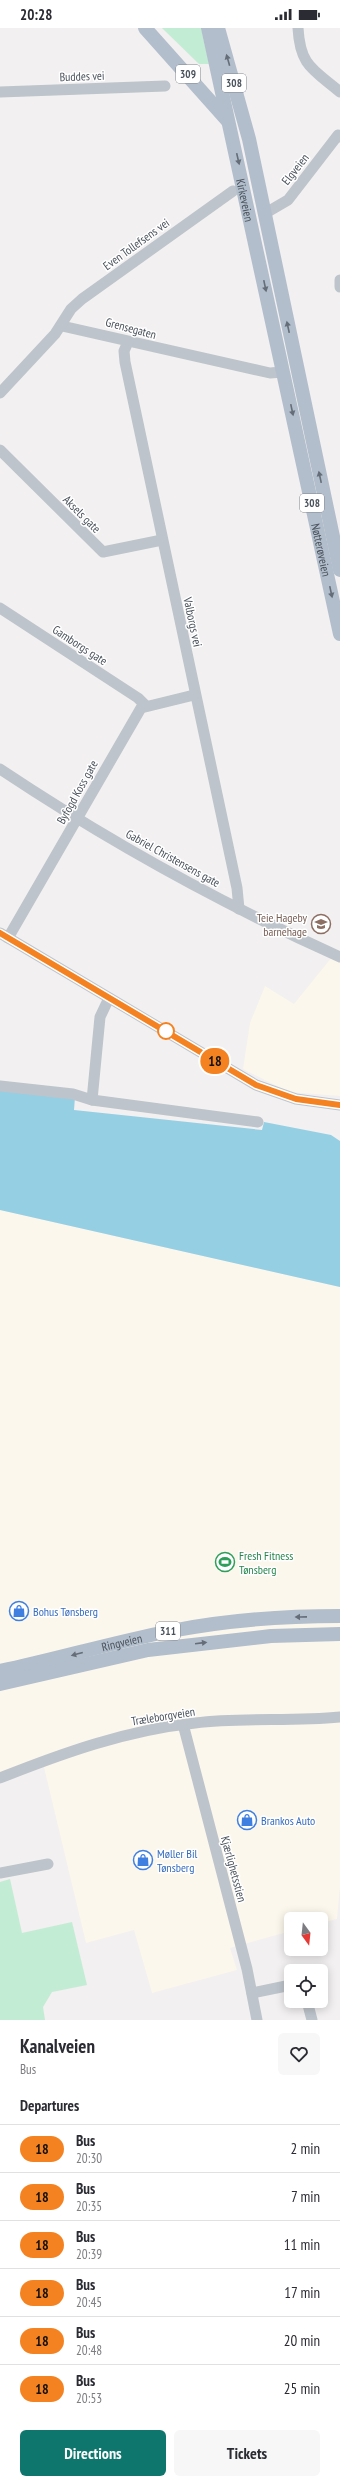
<!DOCTYPE html>
<meta charset="utf-8">
<style>
:root{--surface:#fff;--page:#f7f7f7;--text:#2b2b33;--muted:#7c7c81;--line:#e1e1e2;--accent:#0f766e}
body{margin:0;font-family:"PT Sans Narrow",sans-serif;background:var(--page);color:var(--text);height:100vh;display:flex;flex-direction:column;font-size:15px;white-space:nowrap}
*{box-sizing:border-box;margin:0}
p{font-size:13px;color:var(--muted)}
.icon{flex:none;width:22px;height:22px;fill:none;stroke:currentColor;stroke-width:2;stroke-linecap:round;stroke-linejoin:round}
.map{position:relative;height:1992px;overflow:hidden}
.side{display:flex;flex-direction:column;background:var(--surface);flex:1}
.side>*{flex:none}
.badge{padding:0 8px;border-radius:13px;font-size:14px;line-height:26px}
.needle{width:26px;rotate:165deg}
.controls{position:absolute;left:284px;top:1884px;display:grid;gap:8px}
.controls a{display:grid;place-items:center;width:44px;height:44px;border-radius:6px;background:var(--surface);box-shadow:0 2px 10px #0003;font-size:20px}
.map>.badge{position:absolute;translate:-50% -50%;box-shadow:0 0 0 2px #fff}
h2{padding:0 20px;font-size:15px;line-height:36px}
.round{display:grid;place-items:center;flex:none;width:42px;height:42px;border-radius:6px;background:var(--page)}
.overview{display:flex;align-items:center;justify-content:space-between;height:68px;padding:0 20px}
h1{font-size:19px;font-weight:800;line-height:30px}
.button{display:flex;gap:8px;margin-top:auto;padding:8px 20px}
.button a{flex:1;height:46px;border-radius:6px;background:var(--accent);color:#fff;font-size:16px;font-weight:800;line-height:46px;text-align:center}
.button a+a{background:var(--page);color:var(--text)}
ul{padding:0;list-style:none}
li{display:flex;align-items:center;gap:12px;height:48px;padding:0 20px;border-top:1px solid var(--line)}
li div{flex:1}
li b{display:block;font-size:15px}
li em{font-style:normal}
li .badge{min-width:44px;font-weight:700;text-align:center}
.status{display:flex;justify-content:space-between;align-items:center;height:28px;padding:0 20px;background:var(--surface);direction:ltr}
.status svg{height:11px;fill:currentColor}
.map>svg:first-child{display:block}
.commercial{fill:#fbf7ec}
.green{fill:#c3ecd5}
.water{fill:#94cfe4}
.lines{fill:none;stroke-linecap:round;stroke-linejoin:round}
.minor{stroke:#bdc4cb;stroke-width:11}
.major{stroke:#b2becc;stroke-width:14}
.oneway{fill:#646d78}
.line-casing{stroke:#fff;stroke-width:9}
.line{stroke:#f58220;stroke-width:6}
.stop-dot{fill:#fff;stroke:#f58220;stroke-width:2}
.labels{text-anchor:middle;dominant-baseline:central;stroke-width:3;stroke-linejoin:round;paint-order:stroke}
.shield{fill:#fff;stroke:#80868d;stroke-width:1}
.shield-label{font-size:11px;font-weight:bold;fill:#4a525c}
.street-label{font-size:12px;fill:#4a525c;stroke:#fff}
.education-label{font-size:12px;fill:#785e54;stroke:#fff;text-anchor:end}
.leisure-label{font-size:12px;fill:#27864d;stroke:#fff;text-anchor:start}
.shop-label{font-size:12px;fill:#366cbe;stroke:#fff;text-anchor:start}
</style>
<div class="status"><b>20:28</b><svg viewBox="0 0 49 12"><path d="M0 12V9h3v3zM5 12V6h3v6zM10 12V3h3v9zM15 12V0h3v12zM26 1h20v11H26zM47 4h2v5h-2z"/></svg></div>
<div class="map">
<svg width="340" height="1992" viewBox="0 0 340 1992">
<rect width="100%" height="100%" fill="#f2f0f0"/>
<g class="commercial">
<path d="M332,929l8,4v135l-51,-4 -46,-23 7,-46 15,-37 29,18z"/>
<path d="M0,1182l340,77v600l-3,32 -16,4v-4h-30v12l-61,17 7,22 -85,23 -18,-63 -48,13 -44,-184 -42,17z"/>
</g>
<g class="green">
<path d="M162,0h39l8,36h-10z"/>
<path d="M10,1851l12,54 50,-11 15,63 -35,7 -9,15 2,13h-45v-138z"/>
</g>
<path class="water" d="M0,1060l75,9 -1,13 188,20 2,-8 67,13 9,6v146l-340,-77z"/>
<g class="lines">
<g class="minor">
<path d="M298,0c2,38 15,41 42,64"/>
<path d="M0,64l165,-6"/>
<path d="M264,186l24,-14 50,-65 2,2"/>
<path d="M340,252v7"/>
<path d="M62,298l208,47 13,-1"/>
<path d="M128,314l-4,9 1,11 112,526 2,21"/>
<path d="M0,365l55,-59 16,-25 11,-10 151,-108"/>
<path d="M0,422l103,102 59,-12"/>
<path d="M0,580l138,90 7,7"/>
<path d="M0,741c108,72 222,135 340,188"/>
<path d="M0,905l256,152 40,14 44,6"/>
<path d="M8,910l133,-230 53,-13"/>
<path d="M0,1058l73,8 19,6 166,22"/>
<path d="M92,1072l8,-83 9,-19"/>
<path d="M183,1696l64,245 10,51"/>
<path d="M0,1750c63,-25 127,-48 195,-55 48,-6 97,-1 145,-6"/>
<path d="M0,1845l48,-9"/>
<path d="M252,1965l39,-8"/>
<path d="M307,1973l5,19"/>
</g>
<g class="major">
<path d="M145,0l82,92"/>
<path id="s1" d="M208,0l132,606"/>
<path d="M218,0l31,111 91,431"/>
<path id="s2" d="M0,1643c57,-12 114,-29 171,-40 56,-11 113,-15 169,-15"/>
<path d="M0,1656l148,-34 123,-14 69,-2"/>
</g>
</g>
<defs><path id="oneway-solid" d="M-6-.8H1V-3.2L6.5 0L1 3.2V.8H-6Z"/></defs>
<g class="oneway">
<use href="#oneway-solid" transform="translate(228 32) rotate(-106)"/>
<use href="#oneway-solid" transform="translate(238 131) rotate(77)"/>
<use href="#oneway-solid" transform="translate(265 258) rotate(78)"/>
<use href="#oneway-solid" transform="translate(288 299) rotate(-102)"/>
<use href="#oneway-solid" transform="translate(292 382) rotate(78)"/>
<use href="#oneway-solid" transform="translate(320 449) rotate(-102)"/>
<use href="#oneway-solid" transform="translate(331 564) rotate(78)"/>
<use href="#oneway-solid" transform="translate(301 1589) rotate(179)"/>
<use href="#oneway-solid" transform="translate(201 1615) rotate(-7)"/>
<use href="#oneway-solid" transform="translate(77 1626) rotate(165)"/>
</g>
<g class="lines">
<defs>
<path id="line" d="M0,905l256,152 40,14 44,6"/>
</defs>
<use href="#line" class="line-casing"/>
<use href="#line" class="line"/>
</g>
<defs>
<symbol id="school-ring" viewBox="-11 -11 22 22"><circle r="9.5" fill="#fff" stroke="#8d6e63" stroke-width="1.5"/><path d="M0-5L7-2L0 1L-7-2ZM-4 1L0 2.5L4 1V4Q0 6-4 4Z" fill="#8d6e63"/></symbol>
<symbol id="stadium-ring" viewBox="-11 -11 22 22"><circle r="9.5" fill="#fff" stroke="#2e9e5b" stroke-width="1.5"/><path d="M0-5a6.5 5 0 1 0 0 10a6.5 5 0 1 0 0-10ZM-3.5-1.8h7v3.6h-7Z" fill="#2e9e5b"/></symbol>
<symbol id="shop-ring" viewBox="-11 -11 22 22"><circle r="9.5" fill="#fff" stroke="#3f7fe0" stroke-width="1.5"/><path d="M-5-2.5h2.3a2.7 3.5 0 0 1 5.4 0H5L5.5 6h-11ZM-1.5-2.5h3a1.5 2.3 0 0 0-3 0Z" fill="#3f7fe0"/></symbol>
</defs>
<g fill-rule="evenodd">
<use href="#school-ring" x="310" y="885" width="22" height="22"/>
<use href="#stadium-ring" x="214" y="1523" width="22" height="22"/>
<use href="#shop-ring" x="8" y="1572" width="22" height="22"/>
<use href="#shop-ring" x="236" y="1781" width="22" height="22"/>
<use href="#shop-ring" x="132" y="1821" width="22" height="22"/>
</g>
<circle class="stop-dot" cx="166" cy="1003" r="8"/>
<g class="labels">
<g class="shield">
<rect x="176" y="37" width="24" height="18" rx="3"/>
<rect x="222" y="46" width="24" height="18" rx="3"/>
<rect x="300" y="466" width="24" height="18" rx="3"/>
<rect x="156" y="1594" width="24" height="18" rx="3"/>
</g>
<g class="shield-label">
<text x="188" y="46">309</text>
<text x="234" y="55">308</text>
<text x="312" y="475">308</text>
<text x="168" y="1603">311</text>
</g>
<g class="street-label">
<text transform="translate(82 48) rotate(-2)">Buddes vei</text>
<text transform="translate(295 141) rotate(-52)">Elgveien</text>
<text stroke="none"><textPath href="#s1" startOffset="176">Kirkeveien</textPath></text>
<text transform="translate(136 216) rotate(-36)">Even Tollefsens vei</text>
<text transform="translate(131 300) rotate(15)">Grensegaten</text>
<text transform="translate(82 486) rotate(45)">Aksels gate</text>
<text stroke="none"><textPath href="#s1" startOffset="534">Nøtterøveien</textPath></text>
<text transform="translate(193 594) rotate(78)">Valborgs vei</text>
<text transform="translate(80 617) rotate(33)">Gamborgs gate</text>
<text transform="translate(77 764) rotate(-61)">Byfogd Koss gate</text>
<text transform="translate(173 830) rotate(29)">Gabriel Christensens gate</text>
<text stroke="none"><textPath href="#s2" startOffset="125">Ringveien</textPath></text>
<text transform="translate(163 1688) rotate(-9)">Træleborgveien</text>
<text transform="translate(234 1841) rotate(75)">Kjærlighetsstien</text>
</g>
<g class="education-label">
<text x="307" y="889">Teie Hageby<tspan x="307" dy="14">barnehage</tspan></text>
</g>
<g class="leisure-label">
<text x="239" y="1527">Fresh Fitness<tspan x="239" dy="14">Tønsberg</tspan></text>
</g>
<g class="shop-label">
<text x="33" y="1583">Bohus Tønsberg</text>
<text x="261" y="1792">Brankos Auto</text>
<text x="157" y="1825">Møller Bil<tspan x="157" dy="14">Tønsberg</tspan></text>
</g>
</g>
</svg>
<div class="controls">
<a><svg class="needle" viewBox="-14 -14 28 28"><path d="M0-13l5 13h-10z" fill="#e53935"/><path d="M0 13l5-13h-10z" fill="#7c7c81"/></svg></a>
<a><svg class="icon" aria-label="locate" viewBox="0 0 24 24"><circle cx="12" cy="12" r="6"/><path d="M12 2v4M12 18v4M2 12h4M18 12h4"/></svg></a>
</div>
<b class="badge" style="left:215px;top:1033px;background:#f58220;color:#111">18</b>
</div>
<section class="side">
<div class="overview"><div><h1>Kanalveien</h1><p>Bus</p></div><a class="round"><svg class="icon" aria-label="heart" viewBox="0 0 24 24"><path d="M12 20l-8-8c-3-5 5-10 8-4 3-6 11-1 8 4z"/></svg></a></div>
<h2>Departures</h2>
<ul>
<li><span class="badge" style="background:#f58220;color:#111">18</span><div><b>Bus</b><p>20:30</p></div><em>2 min</em></li>
<li><span class="badge" style="background:#f58220;color:#111">18</span><div><b>Bus</b><p>20:35</p></div><em>7 min</em></li>
<li><span class="badge" style="background:#f58220;color:#111">18</span><div><b>Bus</b><p>20:39</p></div><em>11 min</em></li>
<li><span class="badge" style="background:#f58220;color:#111">18</span><div><b>Bus</b><p>20:45</p></div><em>17 min</em></li>
<li><span class="badge" style="background:#f58220;color:#111">18</span><div><b>Bus</b><p>20:48</p></div><em>20 min</em></li>
<li><span class="badge" style="background:#f58220;color:#111">18</span><div><b>Bus</b><p>20:53</p></div><em>25 min</em></li>
</ul>
<div class="button"><a>Directions</a><a>Tickets</a></div>
</section>
